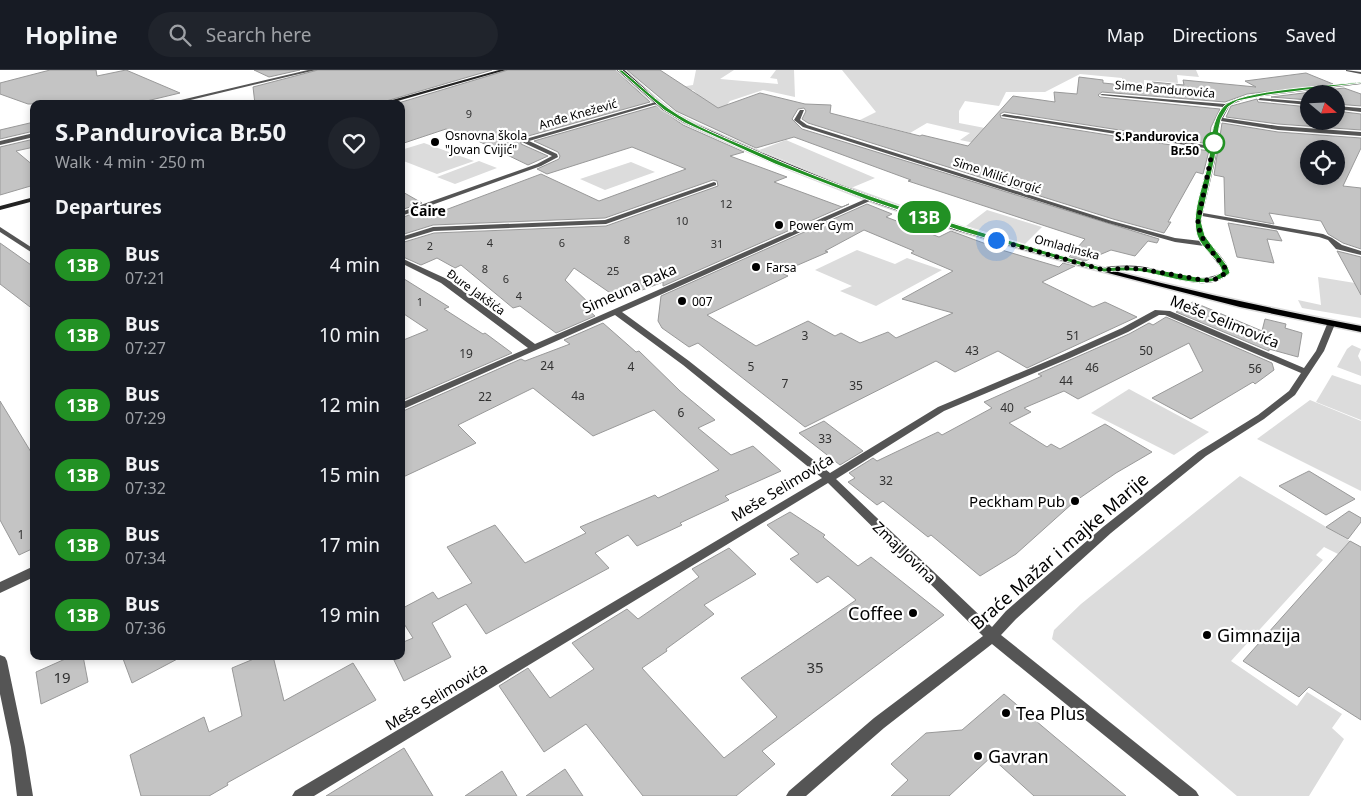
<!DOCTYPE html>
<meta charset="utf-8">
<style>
:root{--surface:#171b24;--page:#20242c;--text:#f1f3f6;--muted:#9ea1a6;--line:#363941}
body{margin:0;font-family:"Noto Sans",sans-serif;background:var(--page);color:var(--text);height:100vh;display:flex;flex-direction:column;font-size:19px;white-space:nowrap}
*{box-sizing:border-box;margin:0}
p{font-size:16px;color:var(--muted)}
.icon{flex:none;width:28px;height:28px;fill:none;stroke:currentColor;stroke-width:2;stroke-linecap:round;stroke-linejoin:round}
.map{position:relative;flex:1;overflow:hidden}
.details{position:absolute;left:30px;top:30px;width:375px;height:560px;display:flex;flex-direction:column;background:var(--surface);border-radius:10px;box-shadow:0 2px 8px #0003}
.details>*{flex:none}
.badge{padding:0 10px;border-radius:16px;font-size:18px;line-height:32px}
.needle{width:32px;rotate:109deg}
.controls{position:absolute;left:1300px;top:15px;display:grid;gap:10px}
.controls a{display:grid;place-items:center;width:45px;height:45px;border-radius:50%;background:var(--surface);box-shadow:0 2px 8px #0003;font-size:25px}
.you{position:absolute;width:25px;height:25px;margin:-12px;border:4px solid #fff;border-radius:50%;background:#1a73e8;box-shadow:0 0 0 8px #1a73e833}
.map>.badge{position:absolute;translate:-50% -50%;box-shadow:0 0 0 2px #fff}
h2{padding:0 25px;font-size:19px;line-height:45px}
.round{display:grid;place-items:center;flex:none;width:52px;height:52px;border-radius:26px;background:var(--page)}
.overview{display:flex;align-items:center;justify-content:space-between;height:85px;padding:0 25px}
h1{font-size:24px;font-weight:700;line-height:38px}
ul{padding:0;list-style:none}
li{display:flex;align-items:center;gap:15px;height:70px;padding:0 25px}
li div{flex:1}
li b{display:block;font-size:19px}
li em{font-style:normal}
li .badge{min-width:55px;font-weight:700;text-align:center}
header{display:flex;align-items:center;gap:30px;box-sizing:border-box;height:70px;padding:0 25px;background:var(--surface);border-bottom:1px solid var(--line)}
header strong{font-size:24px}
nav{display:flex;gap:28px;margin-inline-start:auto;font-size:18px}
.search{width:350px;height:45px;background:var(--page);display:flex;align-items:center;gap:12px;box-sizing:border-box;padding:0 18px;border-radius:28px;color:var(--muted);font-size:19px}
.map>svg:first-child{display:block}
.green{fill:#dcdcdc}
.building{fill:#c4c4c4;stroke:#999;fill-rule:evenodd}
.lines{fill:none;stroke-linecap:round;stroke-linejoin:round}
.primary-casing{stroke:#dbdbdb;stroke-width:3}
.lane{fill:#555;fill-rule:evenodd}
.street{fill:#555;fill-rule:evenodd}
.secondary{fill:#222;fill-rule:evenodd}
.primary{fill:#000;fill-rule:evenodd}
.line{fill:#229124;stroke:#fff}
.walk{stroke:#000;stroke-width:5;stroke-dasharray:0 9}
.poi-dot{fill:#000;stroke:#fff;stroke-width:2}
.stop-dot{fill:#fff;stroke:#229124;stroke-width:2.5}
.labels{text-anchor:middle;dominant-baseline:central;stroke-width:4.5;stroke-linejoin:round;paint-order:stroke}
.far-number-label{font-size:11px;fill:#313131}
.far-street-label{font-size:12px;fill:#000;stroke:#fff}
.far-poi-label{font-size:12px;fill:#000;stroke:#fff;text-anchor:start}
.far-stop-label{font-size:12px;font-weight:bold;fill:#000;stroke:#fff;text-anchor:end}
.number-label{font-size:12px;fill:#313131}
.far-neighbourhood-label{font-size:14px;font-weight:bold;fill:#000;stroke:#fff}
.street-label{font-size:15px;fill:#000;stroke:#fff}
.poi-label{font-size:15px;fill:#000;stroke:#fff;text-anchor:end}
.near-number-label{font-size:15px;fill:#313131}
.near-street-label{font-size:18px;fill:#000;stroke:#fff}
.near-poi-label{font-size:18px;fill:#000;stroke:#fff;text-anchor:start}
</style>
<header>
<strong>Hopline</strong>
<div class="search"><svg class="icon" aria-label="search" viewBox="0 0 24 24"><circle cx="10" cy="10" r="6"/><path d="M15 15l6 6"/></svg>Search here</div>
<nav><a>Map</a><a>Directions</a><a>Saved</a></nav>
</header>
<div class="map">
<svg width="1361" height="726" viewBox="0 0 1361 726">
<rect width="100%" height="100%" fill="#fff"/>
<g class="green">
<path d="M696,0h38l-14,9 58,5 -1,-5 -7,-1 6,-8h18l1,27 -32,-7 -33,11 -6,7 -11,2 -20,-20 -33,4 -5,-3 38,-6z"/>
<path d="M842,0h354l3,7 -22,-2 1,8 -34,-3v6l-21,-2 -1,-6 -42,-4 -35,18h-39l-7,14 -34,-5 -6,10v12l57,11 -17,14 -39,-8 10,-7 -43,-10 -17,10 -50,-13 16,-8z"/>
<path d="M786,70l89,38 -24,10 -92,-38z"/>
<path d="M424,73l50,18 -37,13 -36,-14v-10z"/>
<path d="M479,91l18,7 -42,16 -18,-7z"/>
<path d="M631,92l24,10 -50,18 -25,-11z"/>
<path d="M987,140l55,17 -17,17 -59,-18z"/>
<path d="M857,180l38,14 12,-6 35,12 -66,36 -36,-15 12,-5 -37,-16z"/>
<path d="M1318,207l43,7v34l-59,-10 -4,-8 23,5z"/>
<path d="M1352,275l9,4 -3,7 3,6v14l-24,-9 10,-18z"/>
<path d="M1332,305l29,10v35l-45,-18z"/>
<path d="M1129,319l80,43 -35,23 -83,-42z"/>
<path d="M1310,330l51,21v70l-104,-52z"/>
<path d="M1240,406l110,65 -12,13 -14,-7 -8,8 7,5 -92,101 66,45 10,-14 35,22 -10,14 12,11 -35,57h-72l-185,-157 2,-9 27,-26z"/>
</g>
<g class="building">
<path d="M50,0h46l1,6 29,-6 54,23 -46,11h-106l-28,-10v-11z"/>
<path d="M254,0h46l-31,7z"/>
<path d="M318,0h174l-116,34h-121l-2,-17z"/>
<path d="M508,0h107l35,32 -129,36v6l27,12 -20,9 -54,-26 -4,1 -24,-11 -45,15v-40h-6z"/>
<path d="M627,0h33l58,38 42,-15 45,11 26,1 -1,8 90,23 2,-1 46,11 45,-50 42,6 -1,-10 23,2 2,-17 24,3v3l51,5 -2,-6 32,3 -1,-5 73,7 -11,-6 61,-8 27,11 -86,10 -22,8 -123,-10 -4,3 2,2 120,12 -9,18 -2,17 -205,-32 -4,2 1,4 208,33 -6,23 -7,-2 -28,50h3l-7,11 -51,-14 -305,-96 -6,-4 4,-8 -2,-3 -6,1 -6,10 10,10 357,110 -2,4 -9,-2 -13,15 -24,-6 -26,11 -16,-4 16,-18 -177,-58 3,-1 -117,-43 -38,11 -80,-37z"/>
<path d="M1344,18l17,6v12l-25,-2v-10h-27v6l-38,-3z"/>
<path d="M1257,29l1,3 51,5v14h27v-10l25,3v16l-83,-6 -52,-7 5,-11z"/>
<path d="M656,36l27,19 61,27 -14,4 57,21 -13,5 68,25 7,-3 -186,82v-4l-44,17 -45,-31 -9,12 29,28 -6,2 7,6 -39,17 -36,-27 -7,2 -52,-43 -6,3 -18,-10 -16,7 -20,-9v-13l33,-10 172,-7 112,-40 -1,-5 -4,-1 -108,38 -172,7 -32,10v-17l30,-11 9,5 101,-38 58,27 87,-32 -54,-22 -85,27 -10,-5 22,-10 1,-3 -2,-4 -24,-11z"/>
<path d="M34,52v9l-34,8v-9z"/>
<path d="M1222,53l56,9 83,6v10l-18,38 18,2v61l-18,-6 -15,-9 -7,-13 -52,-8 5,11 -49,-9 -1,-38 -10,-2zM1309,79h27v27h-27z"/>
<path d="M34,69v8l-18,4 18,15v19l-34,10v-48z"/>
<path d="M401,121l21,12 -21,7z"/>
<path d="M867,134l25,10 -6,3 53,20 12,-6 54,20 54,16 4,-4 12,3 -33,16 51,25 12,-5 32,15 -110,51 -29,-17 -43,21 -19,-11 -131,66 -107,-84 -9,4 -27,-19 -4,-7 3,-25zM864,160l50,21 -3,2 42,18 -51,28 51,14 -57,25 -8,-6 -28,11 -19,-10 -6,3 -27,-15 -52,25 -49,-31 81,-39 -8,-4 10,-4 -2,-1 3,1 37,-16 -3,-1z"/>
<path d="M1228,153l49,8 5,10 -15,-2 7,24 -37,-6z"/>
<path d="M0,173l34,24v43l-34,-26z"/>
<path d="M1337,181l24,6v38z"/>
<path d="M401,207l48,30 -5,2 39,25 2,-1 27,20 -111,48v-60l27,-11 -27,-18z"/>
<path d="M1193,232l69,29 3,-12 21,5 -1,4 17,5 -4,24 -29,-8v2l-93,-39z"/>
<path d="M1166,247l106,46 2,7 -19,14 -2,-2 -62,37 -39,-21 51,-27 -14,-28 -111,56 -14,-8 -40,17 7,4 -22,11 38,24 4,-3 9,5 45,-25 47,28 -36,21 -42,29 -58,52 -36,22 -49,-41 -3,2 -45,-36 -6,4 -29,-23 7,-4 -6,-5 24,-15 4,3 61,-29 4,3 50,-27 -8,-6 58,-26 -4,-2 91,-40 20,-11 4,2z"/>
<path d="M603,253l33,29 3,-1 41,40 35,29 -17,8 33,27 22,-9 28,25 -56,25 4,4 -49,23 2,2 -45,21 -9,-11 -33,18 14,15 -123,66 -20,-30 -34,19 19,34 -47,24 -12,-25h9v-13l12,-5 -12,-19v-10l32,-17 5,7 34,-16 -25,-36 48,-22 30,38 61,-30 -6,-6 75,-32 3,3 61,-28 -65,-60 -61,26 -60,-48 -75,37 18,18 -75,35v-66l120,-53 4,2 45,-17 -6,-4z"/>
<path d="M0,331l34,56v91l-15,7 -19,-35z"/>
<path d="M824,351l39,30 -23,14 -41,-32z"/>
<path d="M1309,401l46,28 -29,16 -47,-29z"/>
<path d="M1349,441l12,7v4l-13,17 -22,-12z"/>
<path d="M790,442l35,23 -2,2 35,29 13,-9 73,58 -182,136 13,13 -39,32h-93l-57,-72 -42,28 -45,-66 29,-18 22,30 44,-29 -22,-26 55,-34 11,10 61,-42 -7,-8 37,-21 27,26 -52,31 10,9 -48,35 1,2 -25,17 82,90 53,-41 -36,-39 115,-78 -28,-24 -11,7 -27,-24 9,-5 -32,-29z"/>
<path d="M1350,471l11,6v173l-52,-33 -10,10 -56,-36z"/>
<path d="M72,586h11l5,26 -47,22 -5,-32z"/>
<path d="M122,586h61l-51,27z"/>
<path d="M261,586h12l11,45 69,-38 23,37 -149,83 1,2 -19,11h-68l-11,-41 74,-38 5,15 33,-16 -10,-48z"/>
<path d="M1004,624l51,43 71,59h-92l-43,-39 -42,39h-58l17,-16 -17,-16 35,-31 36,-3z"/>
<path d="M404,678l29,48h-107z"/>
<path d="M565,699l18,27h-57z"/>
<path d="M502,701l15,25h-52z"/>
</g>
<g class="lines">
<defs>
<path id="primary" d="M617,0h7c17,14 32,31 51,43 16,10 33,16 50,24 30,13 61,26 91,38 173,69 362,116 545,151v6l-121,-25 -163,-42 -122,-35 -80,-27 -96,-38 -95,-42 -21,-13z"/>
</defs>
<use href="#primary" class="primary-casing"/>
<path class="lane" d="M714,112l2,1v2l-110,39 -172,7 -33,10v-4l32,-10 172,-7z"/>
<g class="street">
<path d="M308,0h8l-142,34h-10z"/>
<path d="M1346,0l15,2v2l-15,-3z"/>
<path d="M1361,12v2l-113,14 -18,7 -7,13 55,8 83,6v4l-83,-6 -57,-9 -2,7 -3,29 -13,56 120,21 9,4 10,7 19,6v4l-25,-6 -8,-9 -9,-3 -117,-21c-5,25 23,36 28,57 -23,22 -61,2 -87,-2 -13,-1 -26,0 -39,1l-4,-2 1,-2c14,-3 30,-3 44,-1 24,4 54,19 77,5l-1,-4 -17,-22 -29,-4 -67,-19 -305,-96 -9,-7 6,-10h4l-4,10 7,5 305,96 63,17 26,3c-15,-19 7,-68 10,-92l-210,-33 3,-2 207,32 2,-18 10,-21 -123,-12 2,-1 123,10 22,-8z"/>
<path d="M1260,28l49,4v3l-51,-5z"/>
<path d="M656,32l4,1 -131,38 28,13 1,3 -17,9 -140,50v-4l136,-48 15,-8 -30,-14v-2z"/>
<path d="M1336,36l25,2v4l-25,-3z"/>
<path d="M34,63v4l-34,8v-4z"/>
<path d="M870,127l2,1v2l-250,112 67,49 141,112 108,-66 126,-53 58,-26 33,-18 15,1 134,57 12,-17 12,-29h6l1,2 -11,27 -29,44 -31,24 -58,37 -95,77 -95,86 -15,16 195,156 3,5h-20l-187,-152 -108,84 -78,68h-20l3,-5 85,-73 109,-82 -155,-153 -514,313h-22l3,-5 527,-313 -139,-113 -68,-50 -214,95v-7l127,-55 -87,-65 -40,-20v-5l46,21 88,65zM1159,245h6l136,58 -12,18 -31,24 -60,37 -95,75 -97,84 -14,16 -156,-148 108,-68 126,-53 58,-26z"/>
<path d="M0,157l34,22v5l-34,-22z"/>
<path d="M34,496v11l-34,16v-11z"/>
<path d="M0,585l5,2 2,4 18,86 8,49h-16l-6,-49 -11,-53z"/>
</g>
<g class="secondary">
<path d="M499,0h7l-119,34h-9z"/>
<path d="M34,127v4l-34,9v-4z"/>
</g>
<use href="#primary" class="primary"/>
</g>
<path class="line" d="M618,0h4c15,12 30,27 46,38 27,19 59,30 88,43 113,50 230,83 348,117 34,-4 65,4 98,10h10l10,-6c-3,-14 -21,-23 -25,-37 -6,-21 5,-47 10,-67 5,-20 2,-46 17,-62 14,-16 111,-21 137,-24v1l-94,12 -30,6 -9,6 -7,12 -2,9 -4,29 -14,64 4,15 23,31 2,6c-22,20 -61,3 -87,-1 -13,-2 -26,-1 -39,0l-140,-40 -96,-32 -93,-36 -90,-41 -21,-13z"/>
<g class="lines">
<path class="walk" d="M996,170l108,30 21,-2 17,1 60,11h12l12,-7 -1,-5c-11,-15 -26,-27 -27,-47l16,-78"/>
</g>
<g class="poi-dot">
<circle cx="435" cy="72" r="5"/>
<circle cx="779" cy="155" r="5"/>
<circle cx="756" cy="197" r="5"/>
<circle cx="682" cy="231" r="5"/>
<circle cx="1075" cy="431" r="5"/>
<circle cx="913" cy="543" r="5"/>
<circle cx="1207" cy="565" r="5"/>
<circle cx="1006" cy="643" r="5"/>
<circle cx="978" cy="686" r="5"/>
</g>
<circle class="stop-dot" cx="1214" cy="73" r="10"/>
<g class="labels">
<g class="far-number-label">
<text x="469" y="43">9</text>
<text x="726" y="133">12</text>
<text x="682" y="150">10</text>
<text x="627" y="169">8</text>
<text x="490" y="172">4</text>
<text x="562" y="172">6</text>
<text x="717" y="173">31</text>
<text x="430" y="175">2</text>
<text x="485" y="198">8</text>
<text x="613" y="200">25</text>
<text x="506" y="208">6</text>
<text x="519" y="225">4</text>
<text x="420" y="231">1</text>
</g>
<g class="far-street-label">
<text transform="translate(1165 19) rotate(5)">Sime Pandurovića</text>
<text transform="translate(578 44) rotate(-16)">Anđe Knežević</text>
<text transform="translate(997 105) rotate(18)">Sime Milić Jorgić</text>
<text transform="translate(1067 177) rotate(15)">Omladinska</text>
<text transform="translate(476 222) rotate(36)">Đure Jakšića</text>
</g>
<g class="far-poi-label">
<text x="445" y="65">Osnovna škola<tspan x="445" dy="14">"Jovan Cvijić"</tspan></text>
<text x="789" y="155">Power Gym</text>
<text x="766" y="197">Farsa</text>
<text x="692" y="231">007</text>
</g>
<g class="far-stop-label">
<text x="1199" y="66">S.Pandurovica<tspan x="1199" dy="14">Br.50</tspan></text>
</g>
<g class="number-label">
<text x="805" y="265">3</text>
<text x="1073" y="265">51</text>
<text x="972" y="280">43</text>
<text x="1146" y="280">50</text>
<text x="466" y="283">19</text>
<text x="547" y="295">24</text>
<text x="631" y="296">4</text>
<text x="751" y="296">5</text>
<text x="1092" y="297">46</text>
<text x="1255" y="298">56</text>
<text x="1066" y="310">44</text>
<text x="785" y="313">7</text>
<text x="856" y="315">35</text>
<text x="578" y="325">4a</text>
<text x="485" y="326">22</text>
<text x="1007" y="337">40</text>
<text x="681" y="342">6</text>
<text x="825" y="368">33</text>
<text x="886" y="410">32</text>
<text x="21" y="464">1</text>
</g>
<g class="far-neighbourhood-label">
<text x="428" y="140">Čaire</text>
</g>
<g class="street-label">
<text transform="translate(629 218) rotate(-24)">Simeuna Đaka</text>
<text transform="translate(1225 251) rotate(22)">Meše Selimovića</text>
<text transform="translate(782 417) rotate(-31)">Meše Selimovića</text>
<text transform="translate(905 482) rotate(44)">Zmaj Jovina</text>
<text transform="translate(436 626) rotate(-31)">Meše Selimovića</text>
</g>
<g class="poi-label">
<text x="1065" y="431">Peckham Pub</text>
</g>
<g class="near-number-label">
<text x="815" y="597">35</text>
<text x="62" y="607">19</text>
</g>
<g class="near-street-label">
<text transform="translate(1059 481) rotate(-41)">Braće Mažar i majke Marije</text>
</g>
<g class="near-poi-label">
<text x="903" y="543" text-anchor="end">Coffee</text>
<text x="1217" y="565">Gimnazija</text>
<text x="1016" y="643">Tea Plus</text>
<text x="988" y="686">Gavran</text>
</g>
</g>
</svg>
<div class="controls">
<a><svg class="needle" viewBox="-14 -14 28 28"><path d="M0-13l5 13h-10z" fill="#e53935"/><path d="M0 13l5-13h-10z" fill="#9ea1a6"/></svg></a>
<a><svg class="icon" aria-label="locate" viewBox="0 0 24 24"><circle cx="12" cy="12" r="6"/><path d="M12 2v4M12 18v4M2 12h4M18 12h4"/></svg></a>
</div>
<div class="you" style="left:996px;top:170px"></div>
<b class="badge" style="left:924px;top:147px;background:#229124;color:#fff">13B</b>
<section class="details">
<div class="overview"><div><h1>S.Pandurovica Br.50</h1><p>Walk · 4 min · 250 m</p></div><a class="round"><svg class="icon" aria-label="heart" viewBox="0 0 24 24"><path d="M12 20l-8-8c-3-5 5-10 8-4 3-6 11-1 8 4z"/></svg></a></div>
<h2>Departures</h2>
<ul>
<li><span class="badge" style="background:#229124;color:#fff">13B</span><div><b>Bus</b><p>07:21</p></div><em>4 min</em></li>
<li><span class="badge" style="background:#229124;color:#fff">13B</span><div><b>Bus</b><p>07:27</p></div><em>10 min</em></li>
<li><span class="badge" style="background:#229124;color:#fff">13B</span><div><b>Bus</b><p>07:29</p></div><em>12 min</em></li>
<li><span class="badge" style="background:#229124;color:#fff">13B</span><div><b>Bus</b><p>07:32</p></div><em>15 min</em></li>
<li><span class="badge" style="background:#229124;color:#fff">13B</span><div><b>Bus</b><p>07:34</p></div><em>17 min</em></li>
<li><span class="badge" style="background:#229124;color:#fff">13B</span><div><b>Bus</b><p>07:36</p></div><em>19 min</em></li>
</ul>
</section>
</div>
